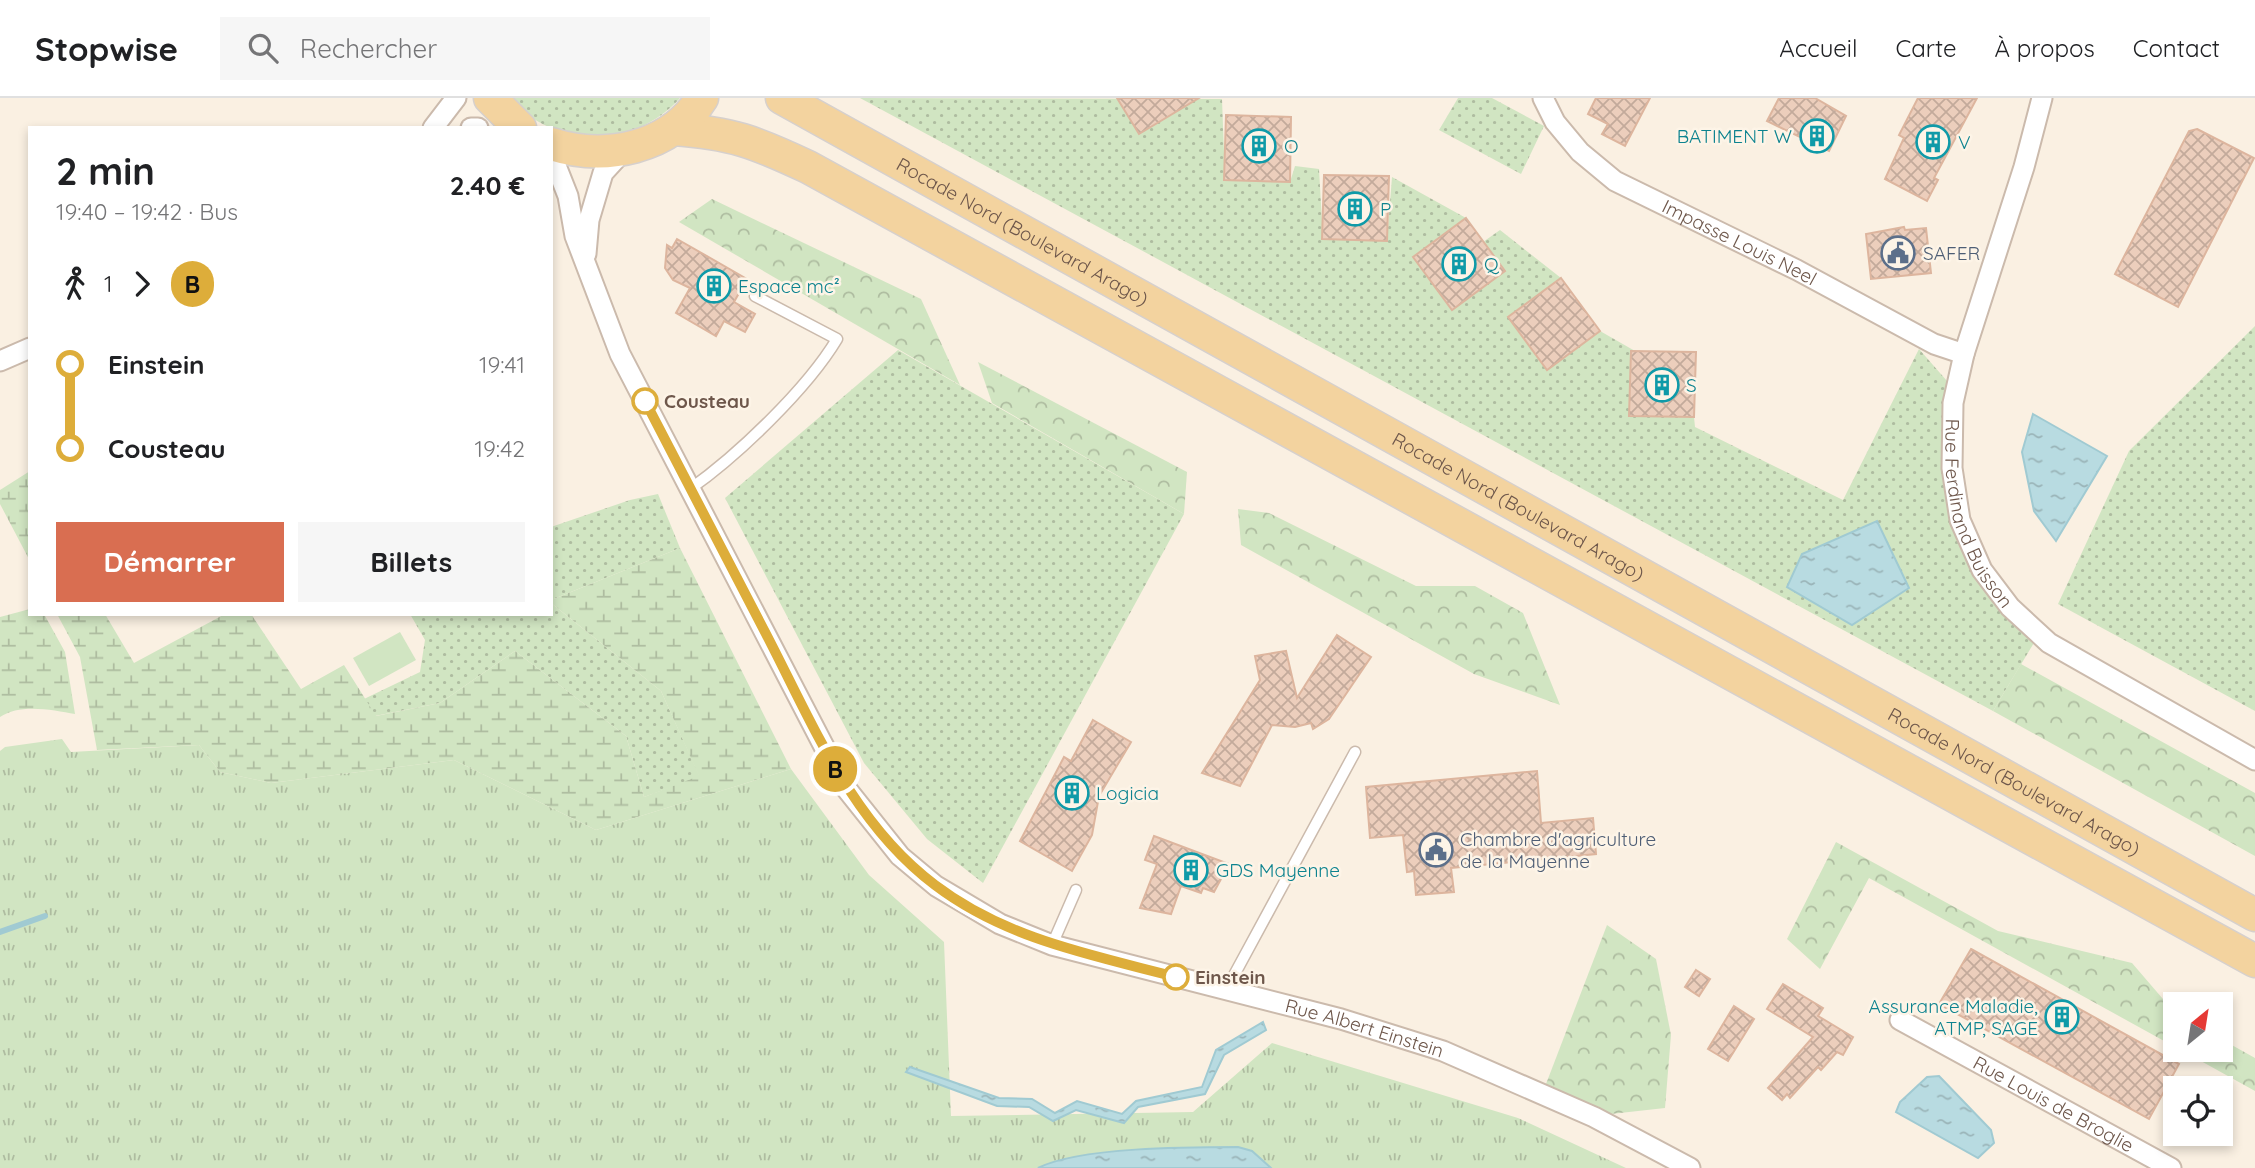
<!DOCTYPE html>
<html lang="fr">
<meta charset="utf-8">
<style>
:root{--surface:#fff;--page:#f6f6f6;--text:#202124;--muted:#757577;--line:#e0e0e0;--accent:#d96e51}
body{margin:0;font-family:Quicksand,sans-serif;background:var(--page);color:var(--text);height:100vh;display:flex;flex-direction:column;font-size:26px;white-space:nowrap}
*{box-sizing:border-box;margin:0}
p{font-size:23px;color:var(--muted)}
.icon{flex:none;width:38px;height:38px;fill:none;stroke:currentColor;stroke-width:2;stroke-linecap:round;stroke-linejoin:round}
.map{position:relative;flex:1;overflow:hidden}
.panel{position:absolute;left:28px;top:28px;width:525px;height:490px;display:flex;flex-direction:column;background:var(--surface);border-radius:0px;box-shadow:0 4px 10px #0003}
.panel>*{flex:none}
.badge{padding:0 14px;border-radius:23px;font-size:24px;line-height:46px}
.needle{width:46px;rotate:30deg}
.tools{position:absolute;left:2163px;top:894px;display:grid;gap:14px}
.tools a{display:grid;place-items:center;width:70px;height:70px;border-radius:0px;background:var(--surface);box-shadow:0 4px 10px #0003;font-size:35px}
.map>.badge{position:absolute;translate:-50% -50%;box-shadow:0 0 0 4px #fff}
.legs{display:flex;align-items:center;gap:10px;height:77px;padding:0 28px;font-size:23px}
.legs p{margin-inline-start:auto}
.summary{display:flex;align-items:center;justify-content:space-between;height:119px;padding:0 28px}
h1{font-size:38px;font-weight:700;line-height:52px}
.cta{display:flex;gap:14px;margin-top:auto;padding:14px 28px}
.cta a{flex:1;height:80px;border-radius:0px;background:var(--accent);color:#fff;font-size:28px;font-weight:700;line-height:80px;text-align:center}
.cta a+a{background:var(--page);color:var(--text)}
ul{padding:0 28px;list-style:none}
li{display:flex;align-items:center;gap:24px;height:84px;font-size:26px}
li i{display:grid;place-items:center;width:10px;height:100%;margin:0 9px;background:currentColor}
li i::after{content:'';width:18px;height:18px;margin:-9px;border:5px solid;border-radius:50%;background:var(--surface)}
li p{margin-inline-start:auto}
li:first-child i{background:linear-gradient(#0000 50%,currentColor 0)}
li:last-child i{background:linear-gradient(currentColor 50%,#0000 0)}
header{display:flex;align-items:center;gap:42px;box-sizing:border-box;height:98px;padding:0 35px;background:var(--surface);border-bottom:2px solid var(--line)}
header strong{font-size:33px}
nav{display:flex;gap:38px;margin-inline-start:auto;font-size:24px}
.search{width:490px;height:63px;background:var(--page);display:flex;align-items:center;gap:18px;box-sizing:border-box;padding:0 24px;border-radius:0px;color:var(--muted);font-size:26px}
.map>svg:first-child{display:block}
.grass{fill:url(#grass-dots)}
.forest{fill:url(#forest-crowns)}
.wetland{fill:url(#wetland-marsh)}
.park{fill:url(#park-tufts)}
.garden{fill:#d1e5c2}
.water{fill:url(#water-ripples);stroke:#a0cad2;stroke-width:2}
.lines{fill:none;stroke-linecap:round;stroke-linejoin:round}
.stream{stroke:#a0cad2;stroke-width:6}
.building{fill:url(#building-cross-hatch);stroke:#ddb59e;stroke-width:2}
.lane-casing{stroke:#cbbaac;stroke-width:13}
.street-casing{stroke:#cbbaac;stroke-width:23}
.primary-casing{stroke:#d6d0cd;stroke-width:35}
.lane{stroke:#fff;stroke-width:10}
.street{stroke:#fff;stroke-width:19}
.primary{stroke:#f3d39f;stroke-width:32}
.line-1-casing{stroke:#fff;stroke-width:16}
.line-1{stroke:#ddad3a;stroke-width:10}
.stop-1-dot{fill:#fff;stroke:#ddad3a;stroke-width:3.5}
.labels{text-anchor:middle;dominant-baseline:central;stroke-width:5;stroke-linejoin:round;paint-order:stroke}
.culture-label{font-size:19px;fill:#0d838f;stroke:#fdf4e7;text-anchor:start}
.street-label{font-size:19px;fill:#6e574b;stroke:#fdf4e7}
.service-label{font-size:19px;fill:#4e5e75;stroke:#fdf4e7;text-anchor:start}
.stop-label{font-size:19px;font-weight:bold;fill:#6e574b;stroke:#fdf4e7;text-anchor:start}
</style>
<header>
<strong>Stopwise</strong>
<div class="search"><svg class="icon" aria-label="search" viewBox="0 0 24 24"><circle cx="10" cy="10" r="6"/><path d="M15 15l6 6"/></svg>Rechercher</div>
<nav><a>Accueil</a><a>Carte</a><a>À propos</a><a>Contact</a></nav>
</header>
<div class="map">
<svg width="2255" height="1070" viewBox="0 0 2255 1070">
<defs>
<pattern id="grass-dots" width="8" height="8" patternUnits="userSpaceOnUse" patternTransform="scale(1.75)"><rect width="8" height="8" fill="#d1e5c2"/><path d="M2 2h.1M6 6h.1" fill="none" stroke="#aebca0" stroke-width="1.8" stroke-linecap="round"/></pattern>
<pattern id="forest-crowns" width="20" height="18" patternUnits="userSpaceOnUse" patternTransform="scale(1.75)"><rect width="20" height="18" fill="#d1e5c2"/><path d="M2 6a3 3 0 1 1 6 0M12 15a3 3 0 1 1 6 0" fill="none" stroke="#aebca0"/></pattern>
<pattern id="wetland-marsh" width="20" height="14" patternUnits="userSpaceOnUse" patternTransform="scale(1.75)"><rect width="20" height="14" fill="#d1e5c2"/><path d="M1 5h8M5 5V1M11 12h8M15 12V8" fill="none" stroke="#aebca0"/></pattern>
<pattern id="park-tufts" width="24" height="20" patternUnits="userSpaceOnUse" patternTransform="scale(1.75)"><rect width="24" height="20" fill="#d1e5c2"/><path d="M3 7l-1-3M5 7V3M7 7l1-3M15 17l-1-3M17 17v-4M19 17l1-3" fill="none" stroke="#aebca0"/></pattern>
<pattern id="water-ripples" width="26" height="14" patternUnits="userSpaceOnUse" patternTransform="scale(1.75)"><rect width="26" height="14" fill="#b8dbe1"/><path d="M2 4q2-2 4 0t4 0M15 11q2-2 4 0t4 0" fill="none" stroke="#9ab4b8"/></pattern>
<pattern id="building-cross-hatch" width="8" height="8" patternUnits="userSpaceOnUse" patternTransform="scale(1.75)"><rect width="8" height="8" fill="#eccebc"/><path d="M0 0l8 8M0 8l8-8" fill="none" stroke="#c3aa9b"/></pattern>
</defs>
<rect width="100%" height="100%" fill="#faf0e2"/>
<g class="grass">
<path d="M509,0h171c-45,51 -126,51 -171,0z"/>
<path d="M860,0l362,1 3,81 65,2 5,-16 24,3 4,70 64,2 5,-64 74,41 -53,39 39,53 53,-39 -22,-29 17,-12 61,48 -53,39 39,53 53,-39 35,20 -5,65 64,1 1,10 148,73 76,-151 28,32 12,149 76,111 -42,70z"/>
<path d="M1458,0h34l52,28 -23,48 -82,-44z"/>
<path d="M2255,228v385l-197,-107 71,-153z"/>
<path d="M898,252l286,164 -201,369 -56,-44 -63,-76 -139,-265z"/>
<path d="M658,396l22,54 -129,52v-73l79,-27z"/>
<path d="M551,505l110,88 39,86 -56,20 -18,-61 -111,-85 -75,52 -65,13 -11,-17 56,-27 5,-32 -15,-26h141z"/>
</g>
<g class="forest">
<path d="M712,101l209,100 39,86 -281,-163z"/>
<path d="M978,264l209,110 -3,42 -192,-111z"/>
<path d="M1238,411l31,4 147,73h59l48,27 37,92 -86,-31 -233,-129z"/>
<path d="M2021,566l234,129v63l-262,-145z"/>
<path d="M1836,744l162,89 134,32 43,50v34l-306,-169 -49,91 -33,-30z"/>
<path d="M1607,827l49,34 15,76 -6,73 -54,6 -65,-30z"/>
<path d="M2221,941l34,19v33l-74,-41h40z"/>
</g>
<g class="wetland">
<path d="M30,373v90l-30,-57v-14z"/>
<path d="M680,450l111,221 -195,61 -142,-70 -183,23 -51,-11 -21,-27 -102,5 -17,-93 -23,-43h48l29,49 91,-49h26l50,75 43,-24 32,51 64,-13 75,-52 111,85 18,61 55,-21 -38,-85 -110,-88v-3z"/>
<path d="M30,511v5h14l21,38 10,62c-22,-4 -55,-11 -75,3v-100z"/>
</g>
<path class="park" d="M62,641l9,13 128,-7 21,27 51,11 183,-23 142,70 195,-61 78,106 75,67 7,174 242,-4 79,-69 246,75 108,50h-1626v-417l5,-4z"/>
<path class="garden" d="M400,534l16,28 -47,26 -16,-28z"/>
<g class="water">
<path d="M2033,316l74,42 -51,85 -22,-30 -12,-59z"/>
<path d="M1877,423l32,67 -57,37 -65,-38 15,-33z"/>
<path d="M1263,924l3,8 -42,25 -19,39 -67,13 -14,16 -48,-13 -23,11 -24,-14 -32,-1 -91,-34 4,-5 89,31 33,1 23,14 22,-12 45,13 14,-13 66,-14 14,-37z"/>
<path d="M1939,978l52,54 3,13 -16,15 -82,-46 4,-10 27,-25z"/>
<path d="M1238,1049l14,4 19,17h-233c41,-21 152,-21 200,-21z"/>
</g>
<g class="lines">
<path class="stream" d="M0,834l45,-16"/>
</g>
<g class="building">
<path d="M1117,0h82l-60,36z"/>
<path d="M1596,0h54l-25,48 -23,-12 6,-10 -20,-10z"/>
<path d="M1779,0h36l31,18 -17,35 -62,-30z"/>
<path d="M1918,0h59l-43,80 4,2 -11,21 -42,-22 19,-41 -5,-3z"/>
<path d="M1226,17l65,2 -1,65 -66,-2z"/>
<path d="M2197,31l57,29 -76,149 -63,-33 74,-143z"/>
<path d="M1324,77l65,1 -2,65 -65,-2z"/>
<path d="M1466,120l39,53 -53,39 -39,-53z"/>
<path d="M1904,129l1,3 21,-2 5,45 -60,6 -5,-45z"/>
<path d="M677,141l70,40 -13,23 21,12 -10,18 -21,-11 -8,15 -40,-23 14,-25 -17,-8 -8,-12 2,-23 5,3z"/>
<path d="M1561,180l39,53 -53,39 -39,-53z"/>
<path d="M1631,253l65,1 -2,65 -65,-1z"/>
<path d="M1337,537l34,22 -42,62 -16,10 -2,-6 -16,4 -23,-2 -32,61 -38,-13 58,-93 -5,-24 31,-5 11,47z"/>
<path d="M1093,622l38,22 -32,54 -7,39 -20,36 -52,-30 44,-84 7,4z"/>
<path d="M1537,673l4,52 52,-5 3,36 -145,14 3,24 -38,3 -2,-24 -7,1 -4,-37 -33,3 -4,-51z"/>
<path d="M1154,738l75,28 -15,28 -11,-4 -2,5 -20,-7 -10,28 -31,-6 17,-44 -12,-4z"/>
<path d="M1971,851l208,115 -30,55 -210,-115z"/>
<path d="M1696,872l14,9 -11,17 -14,-9z"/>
<path d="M1783,886l40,24 -5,8 35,21 -10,18 -6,-3 -16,18 -3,-3 -28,31 -3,-4 -5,6 -14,-12 45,-51 -46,-28z"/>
<path d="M1734,908l20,13 -26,42 -20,-12z"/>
</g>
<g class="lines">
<defs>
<g id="lane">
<path d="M690,391c48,-34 117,-100 147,-150l-82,-43"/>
<path d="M1052,847l24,-55"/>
<path d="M1226,892l129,-238"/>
</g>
<g id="street">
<path id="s1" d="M1543,0l12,24 25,30 35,29 182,89 137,74 30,10"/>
<path id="s2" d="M2042,0l-18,69 -60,187 -11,49 -1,65 8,52 22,50 28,37 39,36 206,117"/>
<path d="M433,30l23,-30"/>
<path d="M471,30h7"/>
<path id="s3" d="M551,55l17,43 7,40 45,118 225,433 55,69 36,30 64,38 52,21 289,74 102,32 151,66 96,51"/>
<path d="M586,156l3,-34 14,-47 21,-23"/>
<path d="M0,263l30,-13"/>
<path id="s4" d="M1900,922l271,148"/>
</g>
<g id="primary">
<path d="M490,0l30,30"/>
<path id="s5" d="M782,0l1473,817"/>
<path d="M673,31c59,4 82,13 135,38l1447,794"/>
<path d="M551,46c54,17 119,5 151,-46"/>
</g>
</defs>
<use href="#lane" class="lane-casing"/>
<use href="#street" class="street-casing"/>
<use href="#primary" class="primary-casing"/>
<use href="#lane" class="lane"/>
<use href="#street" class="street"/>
<use href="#primary" class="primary"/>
</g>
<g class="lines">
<defs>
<path id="line-1" d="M645,303c40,77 80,154 120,231 47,90 86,190 170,253 71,54 157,70 241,92"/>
</defs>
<use href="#line-1" class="line-1-casing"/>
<use href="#line-1" class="line-1"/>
</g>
<defs>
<symbol id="building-ring" viewBox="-11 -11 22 22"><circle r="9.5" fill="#fdf4e7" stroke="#0f9aa8" stroke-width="1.5"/><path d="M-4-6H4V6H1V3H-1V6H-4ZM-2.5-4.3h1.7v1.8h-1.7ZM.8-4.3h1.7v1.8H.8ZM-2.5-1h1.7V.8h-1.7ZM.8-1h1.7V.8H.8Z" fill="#0f9aa8"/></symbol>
<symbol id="civic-ring" viewBox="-11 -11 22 22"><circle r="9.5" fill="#fdf4e7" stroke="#5c6f8a" stroke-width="1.5"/><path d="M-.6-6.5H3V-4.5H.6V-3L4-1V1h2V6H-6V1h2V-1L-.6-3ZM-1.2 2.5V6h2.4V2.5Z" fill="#5c6f8a"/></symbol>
</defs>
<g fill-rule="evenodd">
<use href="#building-ring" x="1798" y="19" width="38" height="38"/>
<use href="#building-ring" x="1914" y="25" width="38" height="38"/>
<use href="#building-ring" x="1240" y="29" width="38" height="38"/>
<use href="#building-ring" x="1336" y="92" width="38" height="38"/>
<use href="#civic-ring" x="1879" y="136" width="38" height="38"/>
<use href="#building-ring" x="1440" y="147" width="38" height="38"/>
<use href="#building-ring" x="695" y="169" width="38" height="38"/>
<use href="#building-ring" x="1643" y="268" width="38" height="38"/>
<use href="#building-ring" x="1053" y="676" width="38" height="38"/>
<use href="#civic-ring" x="1417" y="733" width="38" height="38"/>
<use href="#building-ring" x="1172" y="753" width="38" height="38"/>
<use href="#building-ring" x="2043" y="900" width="38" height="38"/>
</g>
<g class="stop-1-dot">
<circle cx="645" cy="303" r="12"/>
<circle cx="1176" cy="879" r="12"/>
</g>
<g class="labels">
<g class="culture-label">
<text x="1792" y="38" text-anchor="end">BATIMENT W</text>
<text x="1958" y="44">V</text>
<text x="1284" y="48">O</text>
<text x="1380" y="111">P</text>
<text x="1484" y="166">Q</text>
<text x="738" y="188">Espace mc²</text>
<text x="1686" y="287">S</text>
<text x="1096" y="695">Logicia</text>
<text x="1216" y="772">GDS Mayenne</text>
<text x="2038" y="908" text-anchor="end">Assurance Maladie,<tspan x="2038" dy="22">ATMP, SAGE</tspan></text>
</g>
<g class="street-label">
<text stroke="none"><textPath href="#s5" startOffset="275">Rocade Nord (Boulevard Arago)</textPath></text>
<text stroke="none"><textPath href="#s1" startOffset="250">Impasse Louis Neel</textPath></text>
<text stroke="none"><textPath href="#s5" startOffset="842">Rocade Nord (Boulevard Arago)</textPath></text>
<text stroke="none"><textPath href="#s2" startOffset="434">Rue Ferdinand Buisson</textPath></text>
<text stroke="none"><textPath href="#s5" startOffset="1409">Rocade Nord (Boulevard Arago)</textPath></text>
<text stroke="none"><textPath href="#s3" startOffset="1290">Rue Albert Einstein</textPath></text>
<text stroke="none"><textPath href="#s4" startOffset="175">Rue Louis de Broglie</textPath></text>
</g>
<g class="service-label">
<text x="1923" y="155">SAFER</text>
<text x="1460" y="741">Chambre d'agriculture<tspan x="1460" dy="22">de la Mayenne</tspan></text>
</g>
<g class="stop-label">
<text x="664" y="303">Cousteau</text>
<text x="1195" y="879">Einstein</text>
</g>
</g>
</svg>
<div class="tools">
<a><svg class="needle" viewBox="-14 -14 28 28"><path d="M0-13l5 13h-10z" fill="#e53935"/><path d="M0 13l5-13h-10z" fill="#757577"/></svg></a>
<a><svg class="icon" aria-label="locate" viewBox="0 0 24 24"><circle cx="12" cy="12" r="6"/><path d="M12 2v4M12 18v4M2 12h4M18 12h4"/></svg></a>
</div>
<b class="badge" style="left:835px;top:671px;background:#ddad3a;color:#111">B</b>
<section class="panel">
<div class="summary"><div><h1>2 min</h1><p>19:40 – 19:42 · Bus</p></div><b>2.40 €</b></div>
<div class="legs"><svg class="icon" aria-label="walk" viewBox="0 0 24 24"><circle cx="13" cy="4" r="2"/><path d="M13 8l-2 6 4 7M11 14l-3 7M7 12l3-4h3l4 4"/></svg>1<svg class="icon" aria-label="forward" viewBox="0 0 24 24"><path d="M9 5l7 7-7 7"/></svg><b class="badge" style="background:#ddad3a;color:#111">B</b></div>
<ul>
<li><i style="color:#ddad3a"></i><b>Einstein</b><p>19:41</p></li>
<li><i style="color:#ddad3a"></i><b>Cousteau</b><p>19:42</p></li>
</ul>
<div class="cta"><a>Démarrer</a><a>Billets</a></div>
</section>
</div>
